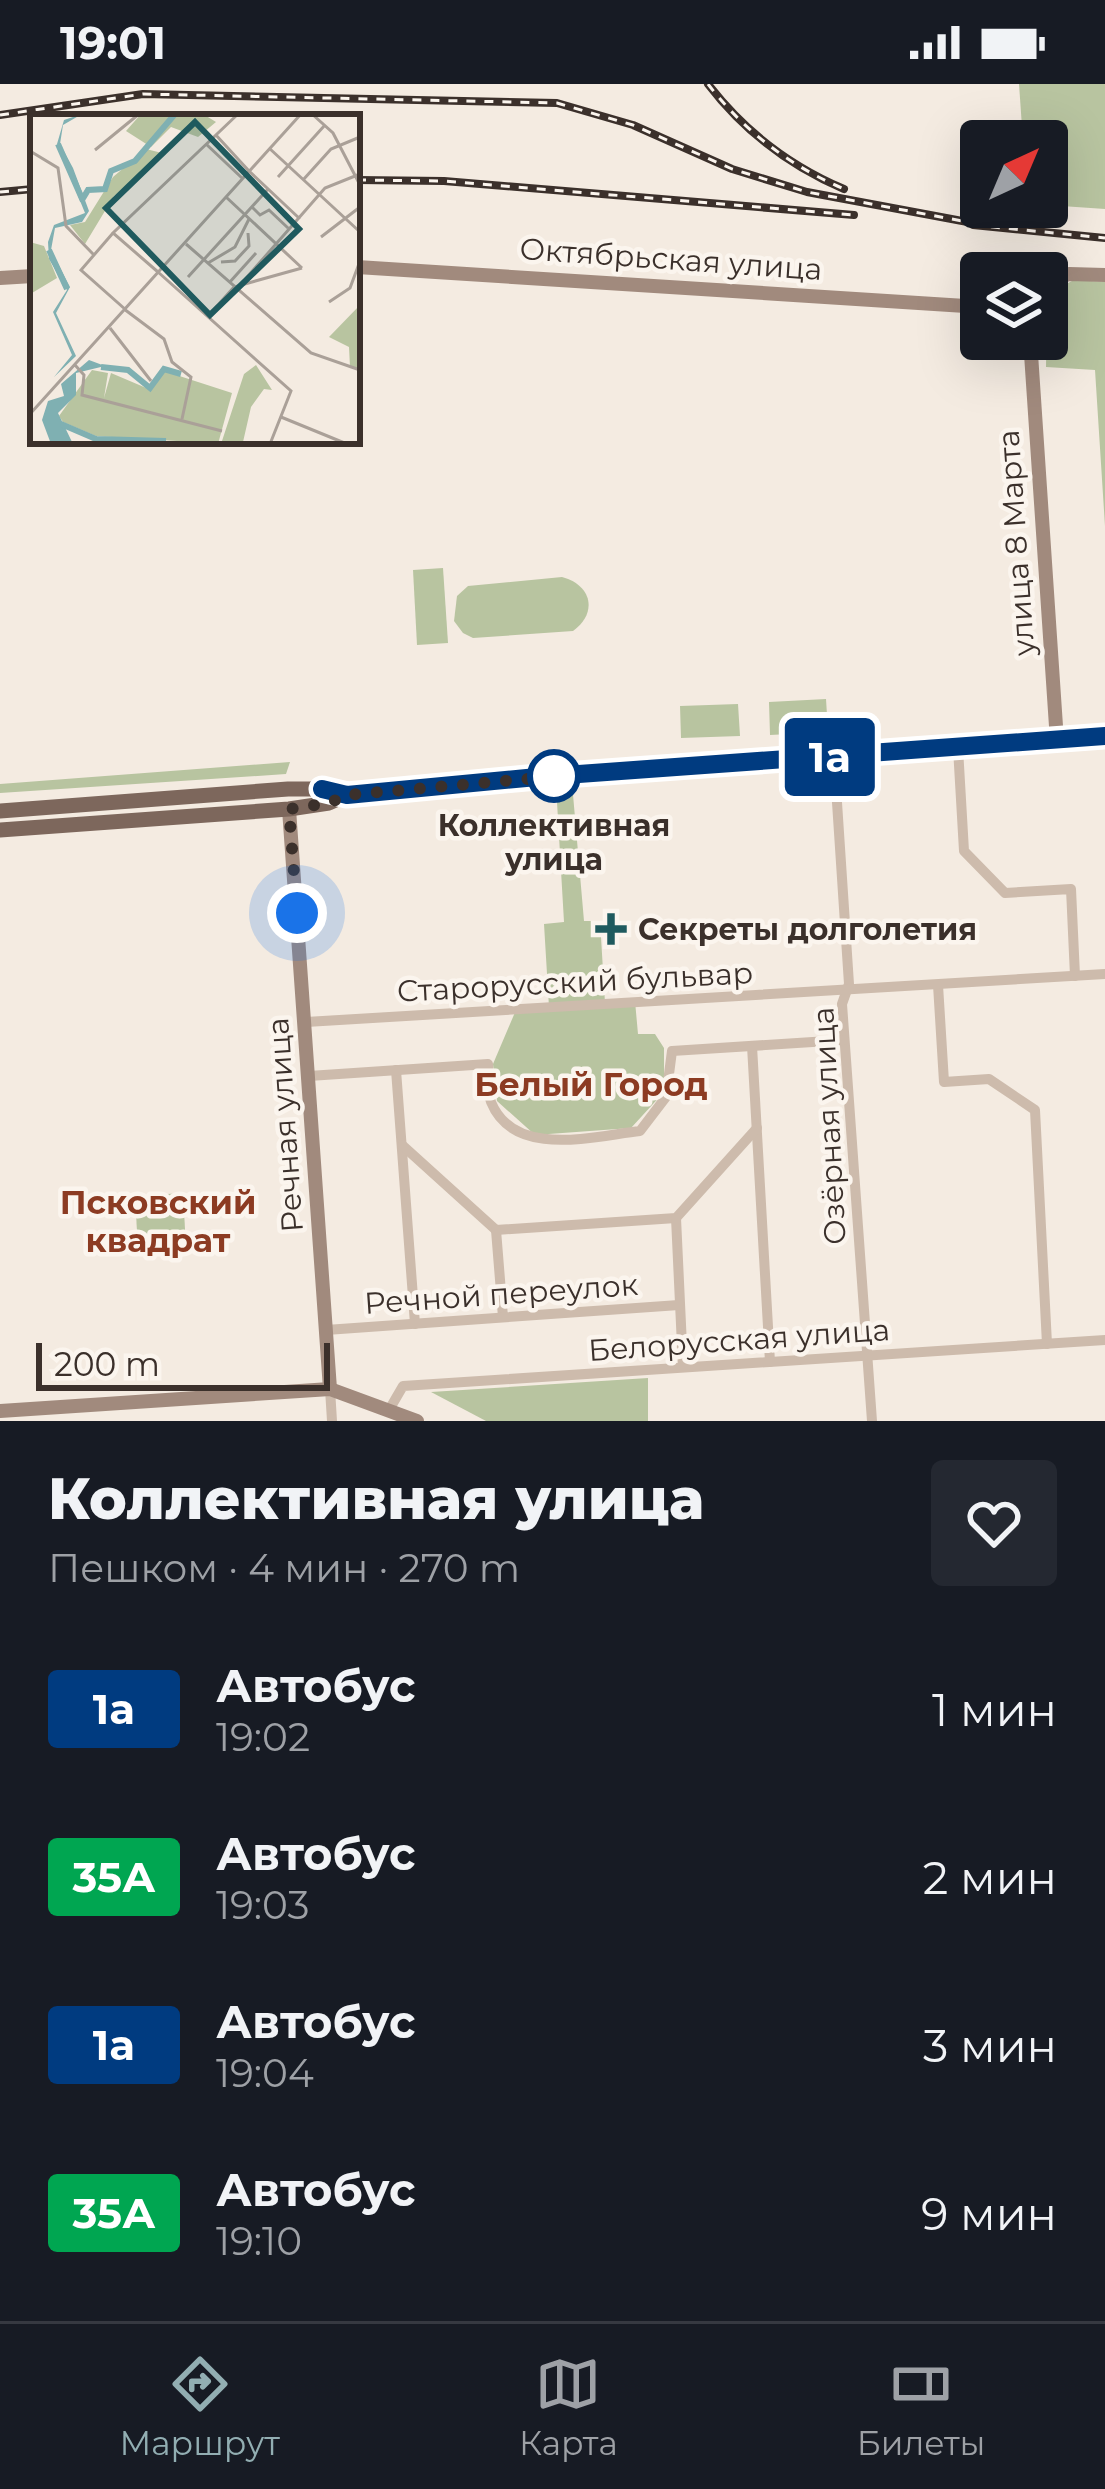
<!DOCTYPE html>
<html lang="ru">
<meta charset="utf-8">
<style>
:root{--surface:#171b24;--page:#242831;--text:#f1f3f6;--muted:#9ea1a6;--line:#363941;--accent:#92aeb2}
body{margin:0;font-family:Montserrat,sans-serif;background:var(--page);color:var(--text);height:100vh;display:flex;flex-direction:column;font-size:45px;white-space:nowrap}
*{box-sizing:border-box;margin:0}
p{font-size:39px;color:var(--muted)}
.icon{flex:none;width:66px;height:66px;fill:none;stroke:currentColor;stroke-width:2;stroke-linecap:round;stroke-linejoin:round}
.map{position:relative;height:1337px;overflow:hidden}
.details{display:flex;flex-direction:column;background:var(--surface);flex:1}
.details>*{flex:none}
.badge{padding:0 24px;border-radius:9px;font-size:42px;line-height:78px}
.needle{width:78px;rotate:44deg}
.controls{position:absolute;left:960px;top:36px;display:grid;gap:24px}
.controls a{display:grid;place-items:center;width:108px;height:108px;border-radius:12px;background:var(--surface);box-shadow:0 12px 48px #0002;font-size:60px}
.scale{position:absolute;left:36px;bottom:30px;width:294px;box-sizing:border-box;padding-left:12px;border:6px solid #3b302b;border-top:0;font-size:33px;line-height:42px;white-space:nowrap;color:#3b302b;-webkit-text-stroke:9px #fbf5ee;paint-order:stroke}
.you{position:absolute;width:60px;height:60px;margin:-30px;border:9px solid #fff;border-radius:50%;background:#1a73e8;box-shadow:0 0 0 18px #1a73e833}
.map>.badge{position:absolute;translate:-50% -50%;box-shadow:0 0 0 6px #fff}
.round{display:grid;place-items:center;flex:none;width:126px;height:126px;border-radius:12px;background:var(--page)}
.summary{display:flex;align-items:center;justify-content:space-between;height:204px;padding:0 48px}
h1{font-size:57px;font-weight:800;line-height:90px}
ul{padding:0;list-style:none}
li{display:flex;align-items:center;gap:36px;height:168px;padding:0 48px}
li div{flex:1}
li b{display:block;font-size:45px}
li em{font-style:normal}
li .badge{min-width:132px;font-weight:700;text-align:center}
.status{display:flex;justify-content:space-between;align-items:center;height:84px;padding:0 60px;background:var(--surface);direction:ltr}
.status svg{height:33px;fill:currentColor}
.tabs{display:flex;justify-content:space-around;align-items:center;height:168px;border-top:3px solid var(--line);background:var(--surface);font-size:33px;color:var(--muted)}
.tabs a{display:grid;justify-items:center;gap:6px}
.tabs .current{color:var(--accent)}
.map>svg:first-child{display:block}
.green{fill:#b8c4a0}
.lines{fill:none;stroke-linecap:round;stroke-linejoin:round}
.street{stroke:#cdbbac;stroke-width:10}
.secondary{stroke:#a18a7d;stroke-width:14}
.primary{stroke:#7d675c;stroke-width:15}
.rail-casing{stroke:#3b302b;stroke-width:8}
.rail{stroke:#fbf5ee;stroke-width:3;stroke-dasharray:9;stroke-linecap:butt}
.line-casing{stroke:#fff;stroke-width:27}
.line{stroke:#003b80;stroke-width:18}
.walk{stroke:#3b302b;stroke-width:12;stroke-dasharray:0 21.6}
.stop-dot{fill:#fff;stroke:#003b80;stroke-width:6}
.poi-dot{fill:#1f5a5e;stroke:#fbf5ee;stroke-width:4.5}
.labels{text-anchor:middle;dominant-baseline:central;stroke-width:9;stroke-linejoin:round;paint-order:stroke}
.street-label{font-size:30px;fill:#3b302b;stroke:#fbf5ee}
.stop-label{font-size:30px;font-weight:bold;fill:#3b302b;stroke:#fbf5ee}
.poi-label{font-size:30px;font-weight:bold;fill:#3b302b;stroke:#fbf5ee;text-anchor:start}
.neighbourhood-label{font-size:33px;font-weight:bold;fill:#8c3b22;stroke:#fbf5ee}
.inset-river{fill:none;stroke:#7fb0b2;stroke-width:6}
.inset-road{fill:none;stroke:#aaa098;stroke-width:3}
.view{fill:#1f5a5e;fill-opacity:0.15;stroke:#1f5a5e;stroke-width:6}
.inset-edge{fill:none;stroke:#3b302b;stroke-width:6}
</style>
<div class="status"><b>19:01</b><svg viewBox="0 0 49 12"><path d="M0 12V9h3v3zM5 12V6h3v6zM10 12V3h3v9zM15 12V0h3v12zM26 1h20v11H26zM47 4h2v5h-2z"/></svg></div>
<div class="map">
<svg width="1105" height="1337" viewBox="0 0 1105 1337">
<rect width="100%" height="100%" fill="#f4ebe1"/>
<g class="green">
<path d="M1019,0h86v125l-58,-4v-64h-24z"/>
<path d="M1074,196l31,2v244l-10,-156 -49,-3 1,-69 3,-6z"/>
<path d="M443,484l5,75 -31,2 -4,-75z"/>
<path d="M562,493c30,8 36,36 11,54l-100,7 -10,-5 -9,-12 3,-25 11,-10z"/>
<path d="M826,615l2,33 -58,3 -1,-33z"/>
<path d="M738,620l2,32 -59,2 -1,-32z"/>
<path d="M290,678l-4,12 -286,19v-9z"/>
<path d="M572,699l12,138h16l5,82 30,-2 3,33h17l9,14v44l-33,36 -96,7 -38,-34 -4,-37 23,-54 33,-3 -5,-83 20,-2 -8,-137z"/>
<path d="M183,1109l3,54 -48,2 -3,-53z"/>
<path d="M648,1294v43h-162l-55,-29z"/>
</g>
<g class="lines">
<g class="street">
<path d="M958,664l6,103 41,42 66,-4 4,87"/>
<path d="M834,673l15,227 -7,20 30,417"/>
<path d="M938,901l6,97 45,-3 46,31 12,234"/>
<path d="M306,938l799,-48"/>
<path d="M752,962l18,316"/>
<path d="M396,986l19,254"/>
<path d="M309,992l179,-12c1,11 -1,28 3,38 23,57 103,34 149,29l26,-34 6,-46 172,-11"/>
<path d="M402,1061l94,85 180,-12 81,-90"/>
<path d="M676,1134l7,149"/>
<path d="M496,1146l7,87"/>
<path d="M326,1246l353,-25"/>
<path d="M330,1305l2,32"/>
<path d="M389,1326l14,-24 702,-46"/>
</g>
<g class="secondary">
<path d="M357,183l624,40"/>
<path d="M0,194l33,-2"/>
<path d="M1047,198l22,-8 36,1"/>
<path d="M1030,255l27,402"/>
<path d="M289,725l41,580"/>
<path d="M0,1327l330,-22 87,32"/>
</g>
<g class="primary">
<path d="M0,727l288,-22h41l18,6"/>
<path d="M0,746l289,-21 40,-6 18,-8 190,-18 568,-41"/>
</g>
<defs>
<g id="rail">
<path d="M708,0c36,47 82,82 136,105"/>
<path d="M0,31l143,-21 414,9 76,22 99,44 75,23 182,34"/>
<path d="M357,96l87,1 410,34"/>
<path d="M0,108l33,-3"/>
<path d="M973,141l132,13"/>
</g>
</defs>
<use href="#rail" class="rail-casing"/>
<use href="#rail" class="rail"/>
</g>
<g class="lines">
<defs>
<path id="line" d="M322,705l25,6 190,-18 568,-41"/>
</defs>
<use href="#line" class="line-casing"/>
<use href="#line" class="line"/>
<path class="walk" d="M297,829l-8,-104 40,-6 18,-8 224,-20 -17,1"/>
</g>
<circle class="stop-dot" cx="554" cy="692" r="24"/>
<path class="poi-dot" d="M605 827h12v12h12v12h-12v12h-12v-12h-12v-12h12z"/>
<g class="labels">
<g class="street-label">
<text transform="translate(671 175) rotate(4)">Октябрьская улица</text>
<text transform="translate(1016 459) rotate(-94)">улица 8 Марта</text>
<text transform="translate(575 898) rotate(-3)">Старорусский бульвар</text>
<text transform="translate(285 1041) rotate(-94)">Речная улица</text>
<text transform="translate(829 1042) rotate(-93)">Озёрная улица</text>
<text transform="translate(501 1210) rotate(-4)">Речной переулок</text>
<text transform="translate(739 1256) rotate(-4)">Белорусская улица</text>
</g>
<g class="stop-label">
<text x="554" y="741">Коллективная<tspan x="554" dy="34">улица</tspan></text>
</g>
<g class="poi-label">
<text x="638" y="845">Секреты долголетия</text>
</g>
<g class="neighbourhood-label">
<text x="591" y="1000">Белый Город</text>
<text x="158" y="1118">Псковский<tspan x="158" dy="38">квадрат</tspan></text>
</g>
</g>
<g transform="translate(30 30)">
<rect width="330" height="330" fill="#f4ebe1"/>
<path d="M111,0h62l13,8 -18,15 -27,-10 -20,20 -25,-16zM116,35l20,5 -52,42 -29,48 -15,-19 15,-3 28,-45zM0,128l14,4 13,32 -25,15zM330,191v65l-10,-3 -1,-20 -20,-10zM226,251l16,25 -8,-1 -13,18 -8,35 -22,2 23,-70zM62,256l16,3 -4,25 7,-25 40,17 13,-19 68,22 -14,51h-136l22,-7 32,6 41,-2 -81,-5 -33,-14 -4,-6z" fill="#b8c4a0"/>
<path d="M52,0l-19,11 -3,19 13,24 16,43 -7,11 -27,6 -4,22 19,37 -14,26 20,43 -22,21 18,-22 -19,-43 14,-22 -18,-31 -1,-17 6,-17 31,-12 -28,-69 7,-24zM59,246l16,6 -29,7v22l-18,18 15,31h-22l-9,-24 6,-19 16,-5 -3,-12z" fill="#7fb0b2"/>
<path class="inset-river" d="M28,30l25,57M52,86l6,-10 17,-1 6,-18 24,-10 40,-47M19,136l18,39M71,253l27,3 22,18 14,-19 17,5M31,310l35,15 70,2"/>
<path class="inset-road" d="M282,0l21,19 27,52M185,20l34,37M176,30l36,34M239,34l91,84M65,36l44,-36M0,37l28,17 8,58 27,28M219,57l51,48M248,63l47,-52M273,66l28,-31 29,-12M196,83l76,71M222,93l8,8 9,-5 19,18M83,119l-32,37 45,40M291,123l39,-30M156,130l125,109 49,17M191,148l14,-1 14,-15 -1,-13M178,149l27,-16 14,-28M128,158l133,119 -21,53M128,158l-45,-39 125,-119M158,163l80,-88M199,169l27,-30M211,170l84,-96 35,-14M299,188l21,-14 10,-27M94,195l40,30 8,23 19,15 -9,42M178,202l26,-29 68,-19M80,214l41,53M45,251l9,10 -2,20 140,36M0,300l271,-300M251,303l66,27"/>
<path class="view" d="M165,8l104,107 -89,86 -104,-107z"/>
<rect width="330" height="330" class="inset-edge"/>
</g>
</svg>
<div class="controls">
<a><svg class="needle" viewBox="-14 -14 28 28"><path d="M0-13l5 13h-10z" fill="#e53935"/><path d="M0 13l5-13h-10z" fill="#9ea1a6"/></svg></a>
<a><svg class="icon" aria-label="layers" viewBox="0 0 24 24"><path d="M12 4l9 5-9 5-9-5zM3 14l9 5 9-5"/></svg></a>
</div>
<div class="scale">200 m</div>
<div class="you" style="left:297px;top:829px"></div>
<b class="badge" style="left:830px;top:673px;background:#003b80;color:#fff">1a</b>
</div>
<section class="details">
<div class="summary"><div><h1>Коллективная улица</h1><p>Пешком · 4 мин · 270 m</p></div><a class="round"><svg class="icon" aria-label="heart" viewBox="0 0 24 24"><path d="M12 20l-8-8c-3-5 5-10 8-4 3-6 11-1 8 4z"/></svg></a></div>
<ul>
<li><span class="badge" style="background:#003b80;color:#fff">1a</span><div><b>Автобус</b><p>19:02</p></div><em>1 мин</em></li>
<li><span class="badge" style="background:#00a651;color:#fff">35А</span><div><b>Автобус</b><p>19:03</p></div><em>2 мин</em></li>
<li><span class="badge" style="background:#003b80;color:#fff">1a</span><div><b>Автобус</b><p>19:04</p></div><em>3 мин</em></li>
<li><span class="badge" style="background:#00a651;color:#fff">35А</span><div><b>Автобус</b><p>19:10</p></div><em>9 мин</em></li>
</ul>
</section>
<nav class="tabs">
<a class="current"><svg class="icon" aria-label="directions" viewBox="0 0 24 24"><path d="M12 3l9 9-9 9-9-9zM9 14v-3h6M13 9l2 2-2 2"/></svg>Маршрут</a>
<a><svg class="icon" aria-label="map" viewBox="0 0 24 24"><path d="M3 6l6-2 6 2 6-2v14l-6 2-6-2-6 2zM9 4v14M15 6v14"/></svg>Карта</a>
<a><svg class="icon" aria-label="tickets" viewBox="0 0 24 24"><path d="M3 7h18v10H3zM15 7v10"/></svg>Билеты</a>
</nav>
